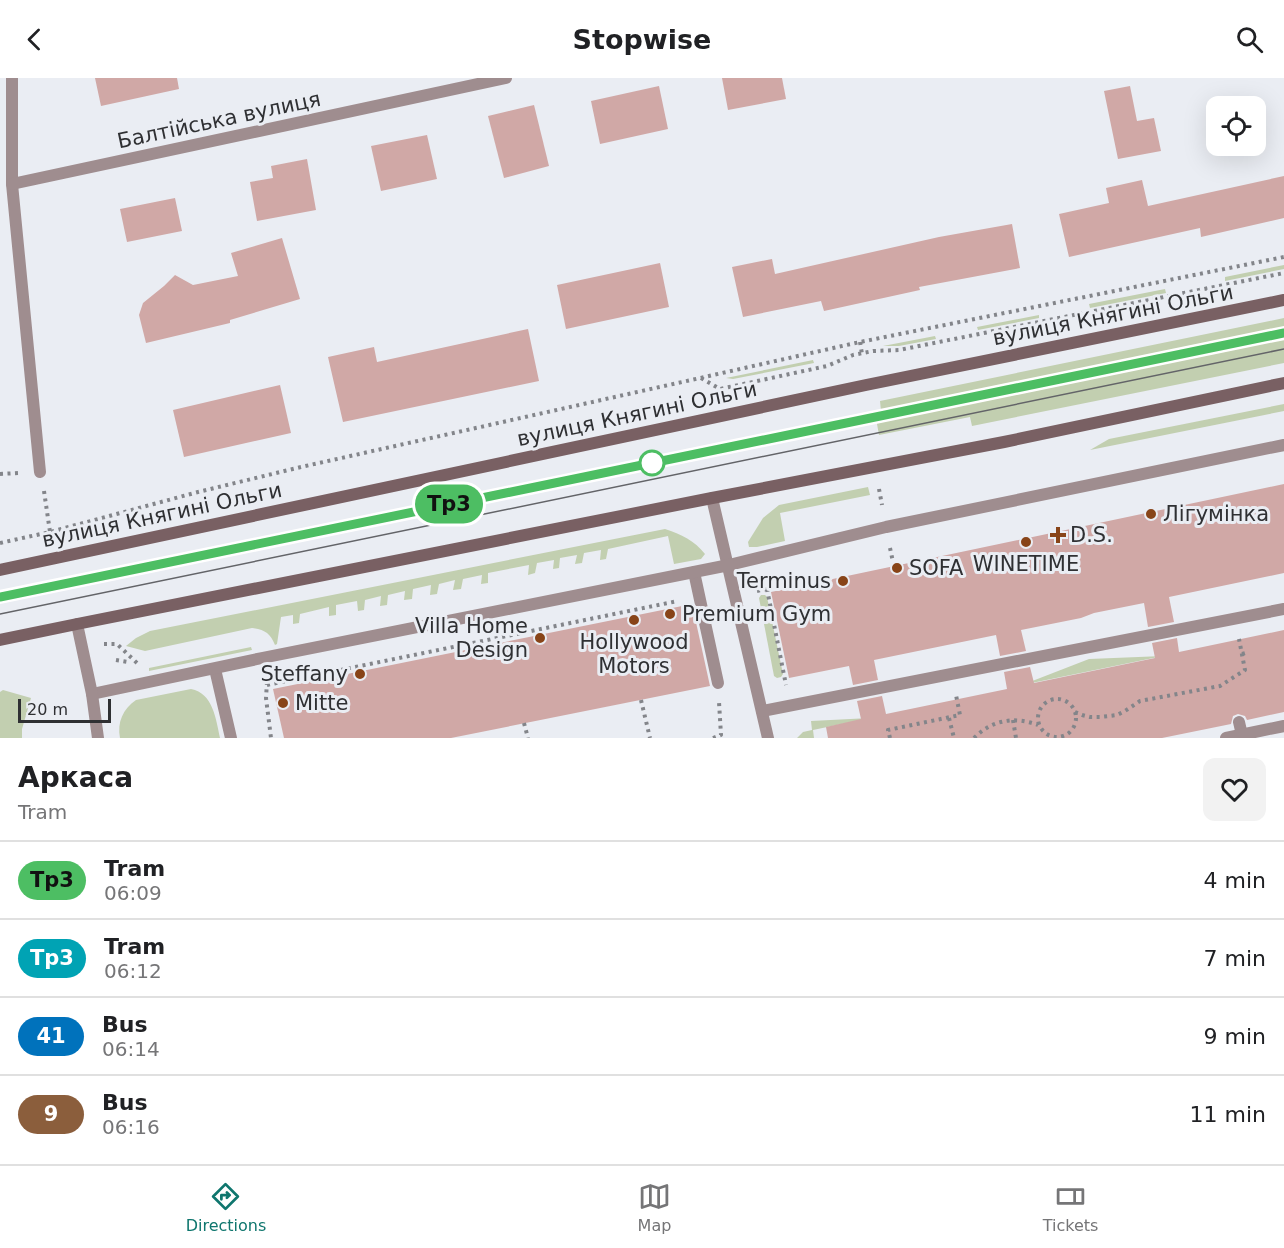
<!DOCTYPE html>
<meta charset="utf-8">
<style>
:root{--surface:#fff;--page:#f2f2f2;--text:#202124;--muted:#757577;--line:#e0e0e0;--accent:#0f766e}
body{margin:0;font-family:"DejaVu Sans",sans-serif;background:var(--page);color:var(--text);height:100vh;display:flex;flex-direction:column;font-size:22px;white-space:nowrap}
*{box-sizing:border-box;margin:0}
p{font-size:20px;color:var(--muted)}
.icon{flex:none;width:33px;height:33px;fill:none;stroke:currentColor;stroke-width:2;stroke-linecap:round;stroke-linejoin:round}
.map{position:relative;height:660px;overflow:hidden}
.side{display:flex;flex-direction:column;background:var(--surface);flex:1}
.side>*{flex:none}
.badge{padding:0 12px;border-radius:20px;font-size:21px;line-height:39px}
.buttons{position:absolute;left:1206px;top:18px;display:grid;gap:12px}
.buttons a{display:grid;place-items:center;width:60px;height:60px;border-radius:12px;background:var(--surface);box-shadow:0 6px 24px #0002;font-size:30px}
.scale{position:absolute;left:18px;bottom:15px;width:93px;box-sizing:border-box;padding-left:6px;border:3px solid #2f3033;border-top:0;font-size:16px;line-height:21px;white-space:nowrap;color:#2f3033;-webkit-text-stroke:4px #eaedf3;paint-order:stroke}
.map>.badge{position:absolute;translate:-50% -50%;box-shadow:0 0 0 3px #fff}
.round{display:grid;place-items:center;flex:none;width:63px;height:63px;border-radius:12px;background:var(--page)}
.head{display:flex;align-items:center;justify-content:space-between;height:102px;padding:0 18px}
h1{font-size:28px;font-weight:800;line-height:45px}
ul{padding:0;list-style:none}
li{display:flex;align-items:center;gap:18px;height:78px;padding:0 18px;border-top:2px solid var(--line)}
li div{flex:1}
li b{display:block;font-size:22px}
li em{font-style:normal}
li .badge{min-width:66px;font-weight:700;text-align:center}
header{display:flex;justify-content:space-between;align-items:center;height:78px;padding:0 18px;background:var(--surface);font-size:27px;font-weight:800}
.dock{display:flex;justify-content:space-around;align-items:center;height:84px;border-top:2px solid var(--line);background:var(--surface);font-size:16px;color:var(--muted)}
.dock a{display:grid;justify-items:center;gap:3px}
.dock .current{color:var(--accent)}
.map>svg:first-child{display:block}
.green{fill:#c2cfb0}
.building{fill:#d0a8a6}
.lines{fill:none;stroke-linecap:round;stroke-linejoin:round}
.path{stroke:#83858a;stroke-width:4;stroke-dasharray:3 4.5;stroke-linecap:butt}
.lane{stroke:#9f8d8f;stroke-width:12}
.street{stroke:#9f8d8f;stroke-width:12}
.secondary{stroke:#796063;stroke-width:12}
.tram{stroke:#636468;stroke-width:1.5}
.line-casing{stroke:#fff;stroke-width:14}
.line{stroke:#4dbe63;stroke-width:9}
.stop-dot{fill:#fff;stroke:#4dbe63;stroke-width:3}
.poi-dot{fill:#884418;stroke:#eaedf3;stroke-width:2}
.labels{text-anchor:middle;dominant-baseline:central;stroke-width:6;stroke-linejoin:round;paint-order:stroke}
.street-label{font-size:21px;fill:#2f3033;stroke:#eaedf3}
.poi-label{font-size:21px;fill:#2f3033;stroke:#eaedf3;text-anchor:start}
</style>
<header><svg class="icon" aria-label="back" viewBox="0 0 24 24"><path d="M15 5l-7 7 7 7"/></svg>Stopwise<svg class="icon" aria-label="search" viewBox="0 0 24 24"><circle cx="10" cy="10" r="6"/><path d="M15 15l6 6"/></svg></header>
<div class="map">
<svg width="1284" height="660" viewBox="0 0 1284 660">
<rect width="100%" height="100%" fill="#eaedf3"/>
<g class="green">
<path d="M1284,187v4l-59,12v-4z"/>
<path d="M1165,211l1,4 -76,15 -1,-4z"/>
<path d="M1039,237v3l-61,12 -1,-3z"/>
<path d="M1284,240v45l-312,63 -2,-9 -91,18 -4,-22 6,-2 -1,-10z"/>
<path d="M935,258l1,3 -37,7h-16z"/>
<path d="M813,282l1,3 -81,16 -7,-1z"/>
<path d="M1284,326v7l-194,39 19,-11z"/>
<path d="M868,409l2,8 -90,18 5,28 -28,6h-8l-1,-5 15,-24 16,-13z"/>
<path d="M665,451c16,5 30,12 40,25l-4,5 -27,5 -6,-28 -60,13 -2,10 -6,1 1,-10 -17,3 -2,10 -7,1 2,-9 -17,3 -1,10 -6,1 1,-9 -17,3 -2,10 -7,2 1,-10 -41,8v10l-7,1 1,-9 -19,4 -2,10 -8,1 2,-10 -16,4 -2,10 -7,1 1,-10 -18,4 -1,10 -8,1 1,-9 -17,4 -1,10 -7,1 1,-10 -16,4 -1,10 -6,1 -1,-10 -21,4v10l-7,1v-9l-29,7 -1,9 -6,1v-9l-12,2 -4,27 -2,1c-5,-12 -10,-15 -23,-17l-107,23 -19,-5 10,-8 14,-7z"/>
<path d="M761,517h4l2,2 16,77 -2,3 -4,1 -3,-2 -15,-78z"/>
<path d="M251,569l1,3 -103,21v-3z"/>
<path d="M1163,578l-141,29 67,-26z"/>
<path d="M191,611c22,4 25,30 29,49h-100c-3,-16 3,-29 16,-38z"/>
<path d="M3,612l28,8 -9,31v9h-22v-46z"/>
<path d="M870,640l-57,12 1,8h-17l6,-6 9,-2 -1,-9z"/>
</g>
<g class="building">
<path d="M95,0h82l2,11 -78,17z"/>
<path d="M722,0h60l4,21 -58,11z"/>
<path d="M659,8l9,43 -68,15 -9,-43z"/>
<path d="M1130,8l7,35 17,-3 7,33 -43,8 -14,-68z"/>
<path d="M534,27l15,61 -45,12 -16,-62z"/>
<path d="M427,57l10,44 -56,12 -10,-45z"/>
<path d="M307,81l9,51 -59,11 -7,-39 23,-4 -2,-12z"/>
<path d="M1284,98v42l-83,19 -1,-9 -131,29 -10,-43 50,-11 -3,-15 36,-8 6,26z"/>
<path d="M175,120l7,33 -55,11 -7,-33z"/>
<path d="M1012,146l8,44 -101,19 1,3 -96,21 -3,-10 -78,16 -11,-50 40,-8 3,15 164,-37z"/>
<path d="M282,160l18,61 -70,21v3l-84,20 -7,-28 4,-12 21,-17 11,-11 18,10 45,-9 -7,-23z"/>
<path d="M660,185l9,44 -103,22 -9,-44z"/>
<path d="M528,251l11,52 -196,41 -15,-65 46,-10 3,15z"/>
<path d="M280,307l11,48 -107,24 -11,-47z"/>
<path d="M1284,406v89l-115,24 5,25 -26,5 -4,-24 -50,10 -13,5 -60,12 5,21 -26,5 -4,-21 -122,25 4,20 -25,5 -4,-19 -60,12 -18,-86z"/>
<path d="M692,526l18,82 -259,52h-167l-11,-49z"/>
<path d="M1284,552v82l-37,8 -2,-4 -7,-2 -5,2 -2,8 -69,14h-334l-2,-11 35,-8 -4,-18 25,-5 4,18 121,-25 -3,-17 26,-5 4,16 121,-25 -3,-15 25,-5 2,14z"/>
</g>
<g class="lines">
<g class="path">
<path d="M860,264l2,12"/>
<path d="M701,300l19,11 107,-23 26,-11 20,-4 26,-1 385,-77"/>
<path d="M0,396l19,-1"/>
<path d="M879,411l3,16"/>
<path d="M44,413l6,41"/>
<path d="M0,465l50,-11 148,-40 103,-25 399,-89 160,-36 424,-85"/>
<path d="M890,470l3,14"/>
<path d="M767,511l19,96"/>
<path d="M757,513l10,-2"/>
<path d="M104,566h13l20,19"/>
<path d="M1242,576l7,-2"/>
<path d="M116,582l12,2"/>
<path d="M267,604l-1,16 5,40"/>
<path d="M267,607l411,-84"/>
<circle cx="1057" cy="640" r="19"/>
<path d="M641,622l9,38"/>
<path d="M1075,634l7,3 8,2h10l17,-2 8,-4 15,-10 80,-15 25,-16 -6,-31"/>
<path d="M949,640l5,20"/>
<path d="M1013,642l3,18"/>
<path d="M524,645l4,15"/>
<path d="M713,660l8,-3 -2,-33"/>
<path d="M890,660l-2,-8 72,-15 -4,-20h-1"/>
<path d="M974,660c18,-18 40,-22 64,-13"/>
</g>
<g class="lane">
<path d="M712,420l56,240"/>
<path d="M694,494l24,111"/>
<path d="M215,591l16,69"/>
<path d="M92,616l170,-36 467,-93 157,-38 398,-82"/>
<path d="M762,633l522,-102"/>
<path d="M1239,644l3,13"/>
<path d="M1226,660l58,-12"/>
</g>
<g class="street">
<path d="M12,0v106l28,288"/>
<path d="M12,106l494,-106"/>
<path d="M77,546l15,70 6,44"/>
</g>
<g class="secondary">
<path d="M0,492l866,-185 418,-85"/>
<path d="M0,562l77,-16 635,-126 292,-56 280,-59"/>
</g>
<g class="tram">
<path d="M0,519l1284,-264"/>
<path d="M0,536l1284,-265"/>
</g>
</g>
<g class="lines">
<defs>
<path id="line" d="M0,519l1284,-264"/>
</defs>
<use href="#line" class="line-casing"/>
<use href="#line" class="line"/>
</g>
<circle class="stop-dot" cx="652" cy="385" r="12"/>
<g class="poi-dot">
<circle cx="1151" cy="436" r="6"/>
<path d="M1055 448h6v6h6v6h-6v6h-6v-6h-6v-6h6z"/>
<circle cx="1026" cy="464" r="6"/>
<circle cx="897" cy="490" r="6"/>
<circle cx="843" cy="503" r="6"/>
<circle cx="670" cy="536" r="6"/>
<circle cx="634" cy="542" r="6"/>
<circle cx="540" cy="560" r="6"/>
<circle cx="360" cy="596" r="6"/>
<circle cx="283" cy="625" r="6"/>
</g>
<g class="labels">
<g class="street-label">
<text transform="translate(219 42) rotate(-12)">Балтійська вулиця</text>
<text transform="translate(1113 237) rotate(-11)">вулиця Княгині Ольги</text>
<text transform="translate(637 336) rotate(-12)">вулиця Княгині Ольги</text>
<text transform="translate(162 437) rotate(-12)">вулиця Княгині Ольги</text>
</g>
<g class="poi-label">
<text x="1163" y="436">Лігумінка</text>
<text x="1070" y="457">D.S.</text>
<text x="1026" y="486" text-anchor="middle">WINETIME</text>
<text x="909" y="490">SOFA</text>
<text x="831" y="503" text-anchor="end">Terminus</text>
<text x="682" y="536">Premium Gym</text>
<text x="528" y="548" text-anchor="end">Villa Home<tspan x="528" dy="24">Design</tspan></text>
<text x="634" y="564" text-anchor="middle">Hollywood<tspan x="634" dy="24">Motors</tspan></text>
<text x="348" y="596" text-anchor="end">Steffany</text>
<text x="295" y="625">Mitte</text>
</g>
</g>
</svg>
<div class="buttons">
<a><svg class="icon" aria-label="locate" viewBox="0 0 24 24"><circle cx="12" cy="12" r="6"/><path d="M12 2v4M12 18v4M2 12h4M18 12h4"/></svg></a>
</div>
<div class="scale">20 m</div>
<b class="badge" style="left:449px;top:426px;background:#4dbe63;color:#111">Тр3</b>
</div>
<section class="side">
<div class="head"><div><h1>Аркаса</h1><p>Tram</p></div><a class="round"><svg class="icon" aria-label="heart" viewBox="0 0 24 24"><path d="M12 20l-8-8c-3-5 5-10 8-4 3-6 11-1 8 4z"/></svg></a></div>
<ul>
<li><span class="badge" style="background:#4dbe63;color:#111">Тр3</span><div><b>Tram</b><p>06:09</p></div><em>4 min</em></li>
<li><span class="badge" style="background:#00a3b4;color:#fff">Тр3</span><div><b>Tram</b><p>06:12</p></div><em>7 min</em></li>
<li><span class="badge" style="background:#0072bc;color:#fff">41</span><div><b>Bus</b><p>06:14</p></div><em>9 min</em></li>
<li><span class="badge" style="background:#8b5e3c;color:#fff">9</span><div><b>Bus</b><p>06:16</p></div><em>11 min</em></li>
</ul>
</section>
<nav class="dock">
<a class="current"><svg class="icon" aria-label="directions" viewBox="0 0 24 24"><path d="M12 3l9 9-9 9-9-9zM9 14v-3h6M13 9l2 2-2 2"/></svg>Directions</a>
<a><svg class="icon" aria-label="map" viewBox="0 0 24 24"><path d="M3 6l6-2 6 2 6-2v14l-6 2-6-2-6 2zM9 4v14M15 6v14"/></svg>Map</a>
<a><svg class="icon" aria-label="tickets" viewBox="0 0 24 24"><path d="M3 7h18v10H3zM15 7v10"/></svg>Tickets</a>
</nav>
